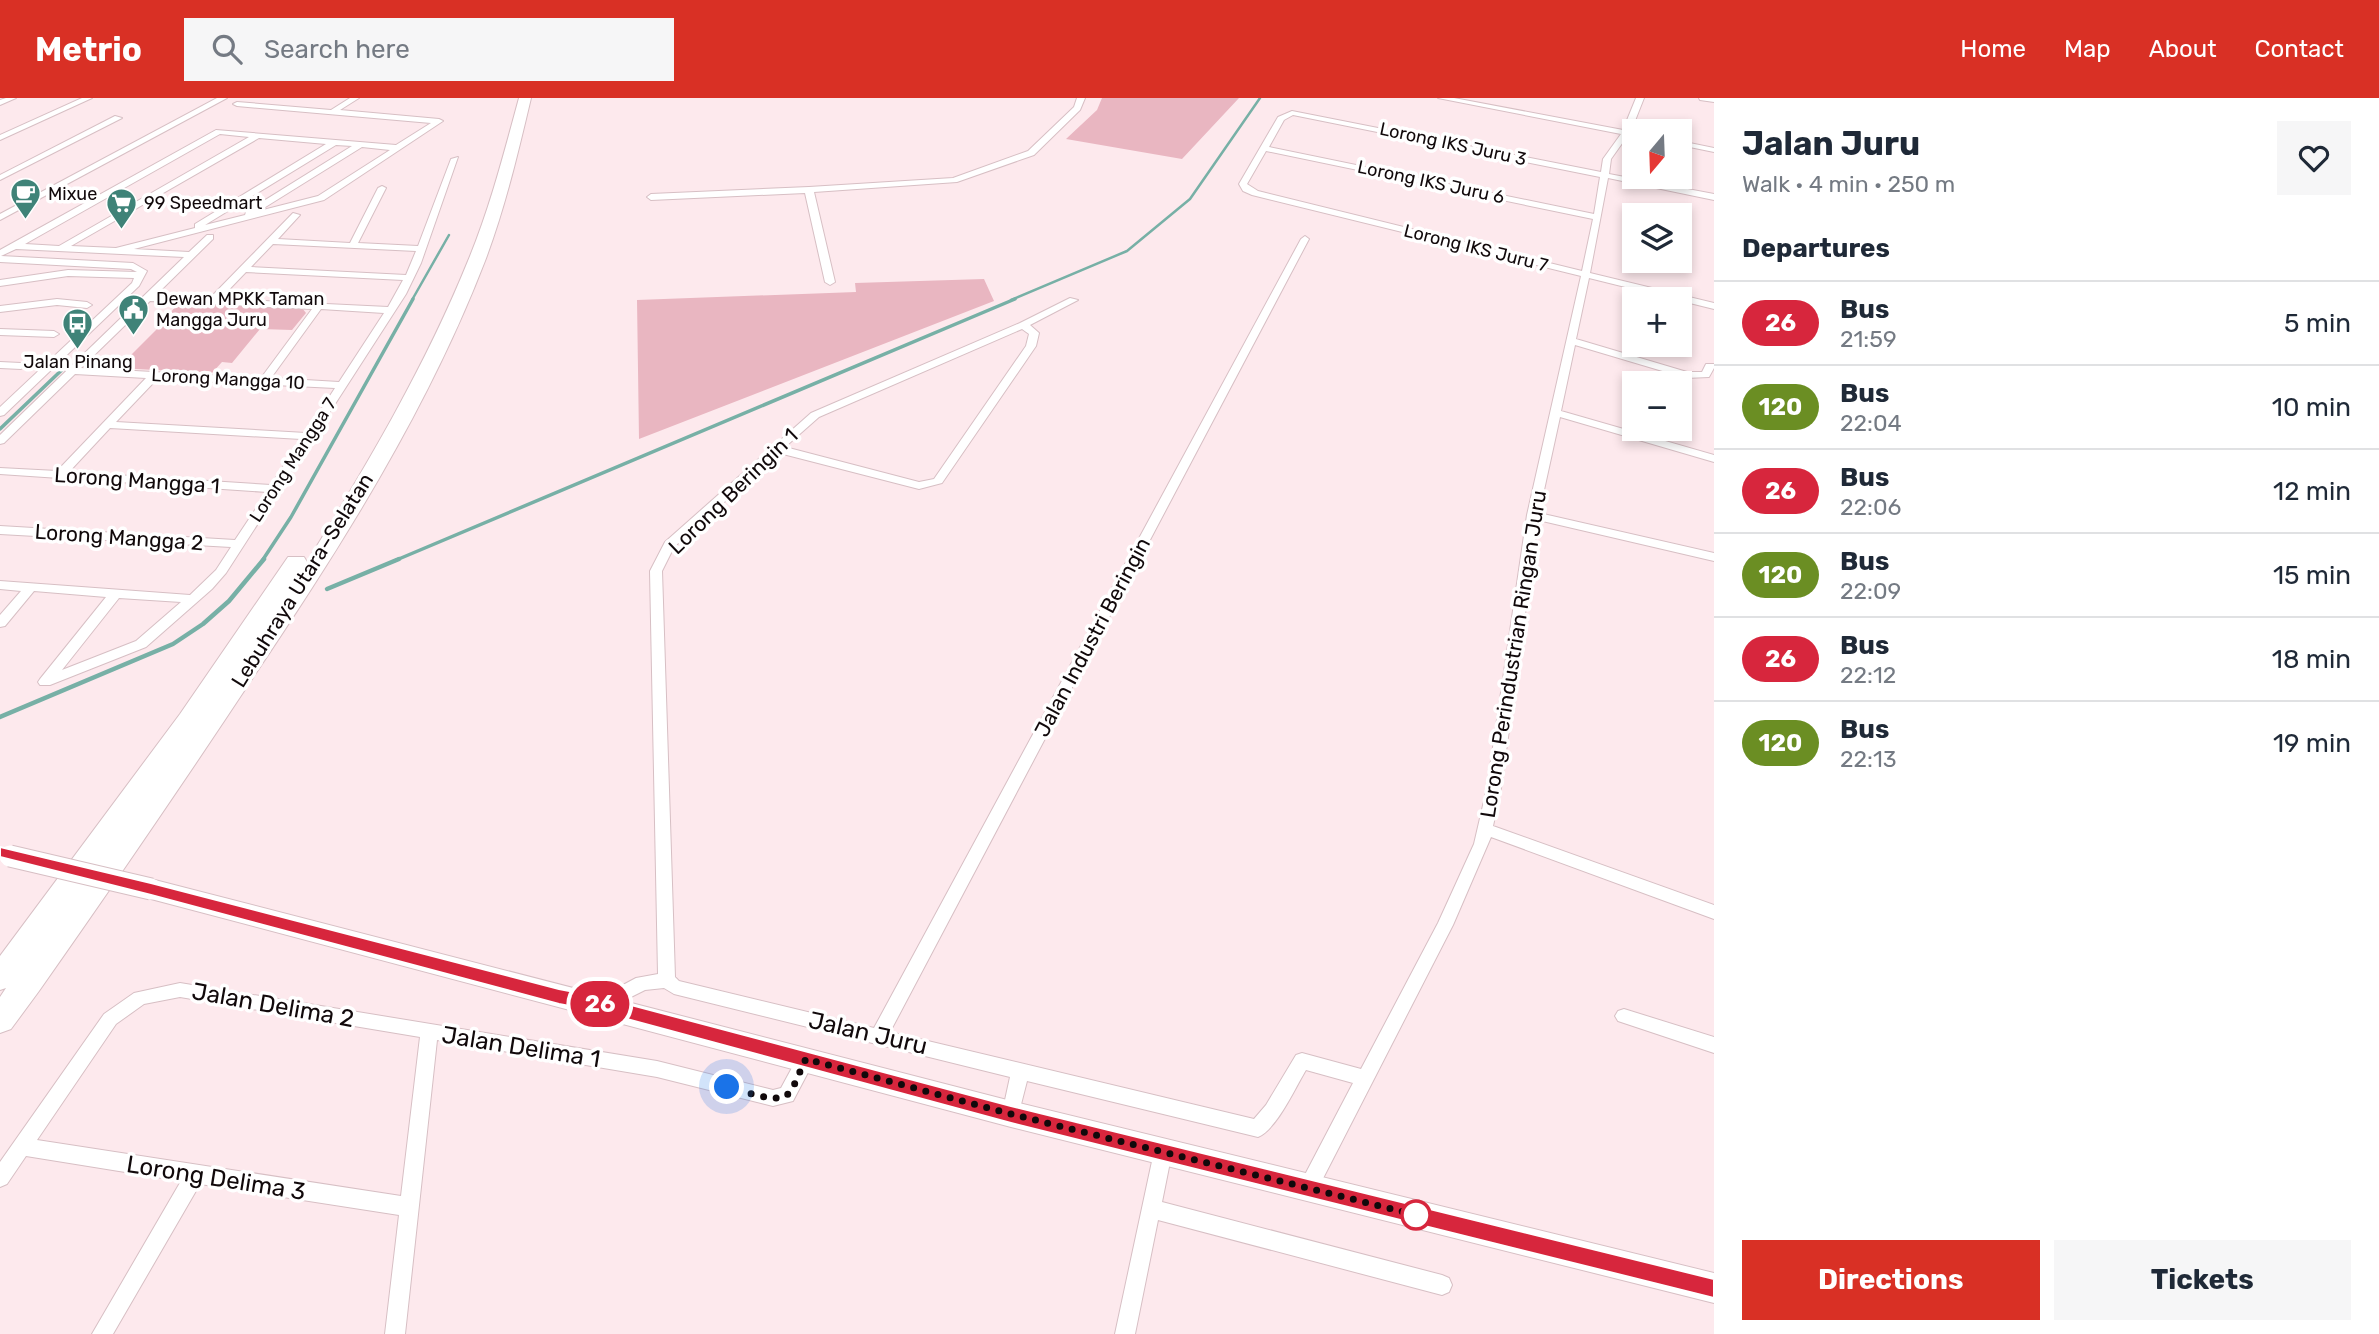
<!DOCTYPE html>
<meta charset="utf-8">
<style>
:root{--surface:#fff;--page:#f6f6f7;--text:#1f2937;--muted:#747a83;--line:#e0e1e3;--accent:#d93025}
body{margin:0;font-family:Rubik,sans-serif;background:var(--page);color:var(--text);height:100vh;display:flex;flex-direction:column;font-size:26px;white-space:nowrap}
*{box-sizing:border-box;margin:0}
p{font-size:23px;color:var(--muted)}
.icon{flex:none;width:38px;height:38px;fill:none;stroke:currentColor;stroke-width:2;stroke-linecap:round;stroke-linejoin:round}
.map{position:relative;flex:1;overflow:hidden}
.panel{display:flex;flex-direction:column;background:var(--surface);width:665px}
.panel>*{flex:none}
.badge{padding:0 14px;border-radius:23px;font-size:24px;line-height:46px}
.needle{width:46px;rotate:199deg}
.controls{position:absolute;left:1622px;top:21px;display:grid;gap:14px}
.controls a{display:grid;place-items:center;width:70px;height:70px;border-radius:0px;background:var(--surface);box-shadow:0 4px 10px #0003;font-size:35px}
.you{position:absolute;width:35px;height:35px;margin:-18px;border:5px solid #fff;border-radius:50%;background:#1a73e8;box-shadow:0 0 0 10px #1a73e833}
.map>.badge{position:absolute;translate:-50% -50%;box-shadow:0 0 0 4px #fff}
h2{padding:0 28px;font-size:26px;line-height:63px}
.round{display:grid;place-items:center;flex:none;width:74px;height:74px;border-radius:0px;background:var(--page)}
.summary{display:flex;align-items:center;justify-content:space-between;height:119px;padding:0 28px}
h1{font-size:33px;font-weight:700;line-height:52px}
.action{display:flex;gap:14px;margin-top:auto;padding:14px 28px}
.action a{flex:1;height:80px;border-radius:0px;background:var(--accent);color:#fff;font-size:28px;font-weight:700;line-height:80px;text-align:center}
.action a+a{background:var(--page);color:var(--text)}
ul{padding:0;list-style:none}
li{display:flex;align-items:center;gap:21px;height:84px;padding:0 28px;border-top:2px solid var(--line)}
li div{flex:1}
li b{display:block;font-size:26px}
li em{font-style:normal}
li .badge{min-width:77px;font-weight:700;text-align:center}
header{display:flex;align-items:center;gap:42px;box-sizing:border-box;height:98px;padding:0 35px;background:var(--accent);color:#fff}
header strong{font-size:33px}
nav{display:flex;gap:38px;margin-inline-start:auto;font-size:24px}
.search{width:490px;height:63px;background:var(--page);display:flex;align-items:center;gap:18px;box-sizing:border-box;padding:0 24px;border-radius:0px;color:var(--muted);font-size:26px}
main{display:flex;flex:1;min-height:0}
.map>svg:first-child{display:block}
.green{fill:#e9b6c1}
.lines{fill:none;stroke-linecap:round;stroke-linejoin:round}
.stream-far2{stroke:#77b0a6;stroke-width:2.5}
.stream-far1{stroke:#77b0a6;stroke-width:3.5}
.stream{stroke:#77b0a6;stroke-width:4.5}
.minor-casing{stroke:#d7bfc4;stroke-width:2}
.primary-casing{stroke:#d7bfc4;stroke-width:2}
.motorway-casing{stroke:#d7bfc4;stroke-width:2}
.minor{fill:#fff;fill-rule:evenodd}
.primary{fill:#fff;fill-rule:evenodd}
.motorway{fill:#fff;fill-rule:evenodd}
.primary-bridge-casing{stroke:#d7bfc4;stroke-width:23;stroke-linecap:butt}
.primary-bridge{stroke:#fff;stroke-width:21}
.line{fill:#d7263d;stroke:#fff;stroke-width:2}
.walk{stroke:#11090b;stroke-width:7;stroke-dasharray:0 12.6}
.stop-dot{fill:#fff;stroke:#d7263d;stroke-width:3.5}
.labels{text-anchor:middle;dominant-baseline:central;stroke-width:7;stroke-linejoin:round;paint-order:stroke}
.far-street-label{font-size:18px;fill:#11090b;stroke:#fff}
.far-poi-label{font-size:18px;fill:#11090b;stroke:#fff;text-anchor:start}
.street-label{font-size:21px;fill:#11090b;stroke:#fff}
.near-street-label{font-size:24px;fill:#11090b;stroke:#fff}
</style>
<header>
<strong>Metrio</strong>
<div class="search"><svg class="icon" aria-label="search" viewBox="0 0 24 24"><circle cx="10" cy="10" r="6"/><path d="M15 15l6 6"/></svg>Search here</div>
<nav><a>Home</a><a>Map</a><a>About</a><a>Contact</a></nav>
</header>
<main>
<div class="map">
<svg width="1714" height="1236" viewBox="0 0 1714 1236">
<rect width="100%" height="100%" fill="#fde9ed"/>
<g class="green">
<path d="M1102,0h137l-57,61 -116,-20 31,-29z"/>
<path d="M984,181l10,22 -355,138 -2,-139 219,-8 -1,-9z"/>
<path d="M179,204l123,6 4,5 -14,17 -32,-1 -28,34 -10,-1 -10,11 -94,-5 41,-41z"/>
</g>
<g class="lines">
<g class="stream-far2">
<path d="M412,202l37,-65"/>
<path d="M1011,202l116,-49 63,-52 70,-101"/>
</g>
<g class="stream-far1">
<path d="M0,331l68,-65"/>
<path d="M262,463l29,-44 122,-218"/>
<path d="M394,463l621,-262"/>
</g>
<g class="stream">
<path d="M327,491l72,-30"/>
<path d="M0,619l173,-73 30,-20 26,-23 35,-42"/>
</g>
<defs>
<g id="minor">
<path d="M6,0h10l-16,7v-5z"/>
<path d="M82,0h10l-92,42v-5z"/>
<path d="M217,0h10l-227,122v-6z"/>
<path d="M350,0h9l-19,12 99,9 4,2 -119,79 -190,49 55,3 18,-17h6v4l-58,57 55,2 83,-85 7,2 -22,24 72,4 28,-55 4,-2 4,2 -28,55 60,3 33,-87 7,-2 -37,106 -15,31 -180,279 -14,16 -66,58 -96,38h-10l-2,-3 2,-3 66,-82 -72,-6 -29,35 -5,1v-12l21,-24 -21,-2v-8l190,14 26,-25 15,-23 -231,-13v-8l235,14 32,-48 -267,-18v-6l57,3 89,-93 -71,-4 -71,69 -4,1v-9l184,-178 -168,-8 -15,7 132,7 14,8 -8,15 -135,129 -4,1v-9l132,-124 2,-5 -66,-2 -68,10v-6l68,-10 69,2 -6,-3 -131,-7v-12l216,-120 180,15 35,-22 -194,-17 -4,-2 4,-2 94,8zM220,36l29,3 -190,109 -34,-2zM259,40l67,6 -131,80v4l-79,20 -45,-2zM336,47l16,1 -106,66 -1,3 -40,10zM362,49l28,3 -72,46 -59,15zM273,146l143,7 -10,24 -155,-8zM246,174l157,8 -15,27 -168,-8zM150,203l162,8 -51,69 -180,-10zM321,211l63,4 -45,69 -68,-4zM157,281l178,9 -29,45 -190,-11zM110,330l191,11 -30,46 -202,-13zM119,500l62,4 -45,39 -74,29z"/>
<path d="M1077,0h8l-5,12 -46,45 -77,27 -143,10 21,90 -5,3 -5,-3 -20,-89 -154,7 -4,-3 4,-3 158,-7 144,-9 75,-27 46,-44z"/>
<path d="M1438,0h16l169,32 13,-32h8l-13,33 3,1v4l-6,-1 -17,24 -2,15 105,20v6l-106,-22 -18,95 124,30v6l-125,-31 -13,61 111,33h15l4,-8h8v4l-5,9 -23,1 -111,-33 -14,66 153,44v7l-154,-45 -21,96 175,40v8l-176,-41 -37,268 -8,38 221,79v14l-223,-82 -38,88 -138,269 -7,3 -7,-3 -3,-6 55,-105 -47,-13c-11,18 -29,59 -48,67l-231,-56 -10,39 -6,2 -6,-2 -3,-6 8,-37 -336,-83 -10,-6 -19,2 -44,22 -6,-2 -3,-5 3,-5 41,-22 22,-4 -8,-403 15,-29 105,-93 1,-3 4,-1 36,-32 209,-90 50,-25 8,2 -48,25 9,8 -3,13 -94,137 -23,6 -140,-36 -105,94 -12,24 13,406 4,4 195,47 427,-789 4,-3 4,3 -419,793 364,87 12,-14 30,-50 6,-2 59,16 77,-146 36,-79 13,-56 40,-273 54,-239 -329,-81 -9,-4 -4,-7 39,-67 14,-6 309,61 2,-13 18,-25zM1293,17l307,62 -6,37 -325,-67 15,-27zM1266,53l327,68 -11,52 -324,-80 -11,-7zM1022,231l7,5 -3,12 -92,133 -15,3 -134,-35 34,-30z"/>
<path d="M1699,0h15v4l-14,-2z"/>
<path d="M115,18l7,2 -122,62v-5z"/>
<path d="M1680,43l34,7v4l-34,-7z"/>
<path d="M57,201l30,3 5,3 -5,3 -30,-3 -57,7v-6z"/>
<path d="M0,231l54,2 5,3 -5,3 -54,-2z"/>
<path d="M0,264l21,1 5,3 -5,3 -21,-1z"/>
<path d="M180,885l477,78 116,29 8,-2 19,-35 6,-2 6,2 3,6 -22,42 -20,5 -116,-29 -220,-37 -32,294h-20l14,-119 -199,-31 -87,150h-21l89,-153 -155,-25 -19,28 -7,3v-25l104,-148 30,-21zM180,899l240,40 -19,159 -364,-56 79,-116 28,-20z"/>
<path d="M1624,911l90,28v16l-96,-32 -3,-5 3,-5z"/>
<path d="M1163,1045l7,3 2,6 -10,50 280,73 7,3 3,7 -3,7 -7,3 -284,-75 -23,114h-20l39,-182 2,-6z"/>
</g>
<path id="primary" d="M151,781l860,222 703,172v30l-703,-176 -860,-228 -8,-3 -4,-7 4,-7z"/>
<path id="motorway" d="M519,0h12c-13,55 -26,110 -46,163 -57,148 -143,284 -231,415 -70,106 -142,211 -215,315l-28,38 -11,4v-36l6,-9 -6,2v-34l180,-242 108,-157h16l3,5c60,-97 118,-195 161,-301 22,-53 36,-108 51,-163z"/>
</defs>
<use href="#minor" class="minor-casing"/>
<use href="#primary" class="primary-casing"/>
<use href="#motorway" class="motorway-casing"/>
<use href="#minor" class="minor"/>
<use href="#primary" class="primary"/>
<use href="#motorway" class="motorway"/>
<defs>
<path id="primary-bridge" d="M10,758l141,33"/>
</defs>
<use href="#primary-bridge" class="primary-bridge-casing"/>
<use href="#primary-bridge" class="primary-bridge"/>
</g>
<path class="line" d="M0,749l151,36 408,106 42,8 410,109 703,173v19l-703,-175 -410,-111 -42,-8 -408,-109 -151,-38z"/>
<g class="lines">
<path class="walk" d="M727,989c13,3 50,17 60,8 9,-9 13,-26 19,-36l205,55 405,101"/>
</g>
<defs>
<symbol id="cafe-pin" viewBox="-11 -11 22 30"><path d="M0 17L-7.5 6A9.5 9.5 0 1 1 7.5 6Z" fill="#3f8378" stroke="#fff"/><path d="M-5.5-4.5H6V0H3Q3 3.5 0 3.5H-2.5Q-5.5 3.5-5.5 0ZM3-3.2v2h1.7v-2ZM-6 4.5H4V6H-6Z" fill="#fff"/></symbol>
<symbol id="supermarket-pin" viewBox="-11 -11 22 30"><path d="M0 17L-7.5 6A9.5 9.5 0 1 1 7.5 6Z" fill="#3f8378" stroke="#fff"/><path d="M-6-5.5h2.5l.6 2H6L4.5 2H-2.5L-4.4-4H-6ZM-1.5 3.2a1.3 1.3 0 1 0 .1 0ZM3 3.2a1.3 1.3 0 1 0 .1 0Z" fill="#fff"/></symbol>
<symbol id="civic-pin" viewBox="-11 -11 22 30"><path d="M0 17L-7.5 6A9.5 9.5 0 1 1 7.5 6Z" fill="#3f8378" stroke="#fff"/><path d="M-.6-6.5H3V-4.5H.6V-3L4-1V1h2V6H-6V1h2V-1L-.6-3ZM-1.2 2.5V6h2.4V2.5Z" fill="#fff"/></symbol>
<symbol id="bus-pin" viewBox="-11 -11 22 30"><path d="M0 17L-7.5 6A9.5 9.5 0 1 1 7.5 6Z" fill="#3f8378" stroke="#fff"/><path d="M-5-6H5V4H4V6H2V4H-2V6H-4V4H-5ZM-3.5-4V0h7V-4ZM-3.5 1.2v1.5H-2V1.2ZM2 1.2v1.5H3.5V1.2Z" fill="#fff"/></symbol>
</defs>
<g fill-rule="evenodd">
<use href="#cafe-pin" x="8" y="78" width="35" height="47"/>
<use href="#supermarket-pin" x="104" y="88" width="35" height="47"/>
<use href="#civic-pin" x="116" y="194" width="35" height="47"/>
<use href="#bus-pin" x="60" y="208" width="35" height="47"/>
</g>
<circle class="stop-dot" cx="1416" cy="1117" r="14"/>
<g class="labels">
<g class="far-street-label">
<text transform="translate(1453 46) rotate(12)">Lorong IKS Juru 3</text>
<text transform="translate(1431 84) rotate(12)">Lorong IKS Juru 6</text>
<text transform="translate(1476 150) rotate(14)">Lorong IKS Juru 7</text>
<text transform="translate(228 281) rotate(3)">Lorong Mangga 10</text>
<text transform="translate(293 362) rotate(-57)">Lorong Mangga 7</text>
</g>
<g class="far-poi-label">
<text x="48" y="96">Mixue</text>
<text x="144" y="105">99 Speedmart</text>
<text x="156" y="201">Dewan MPKK Taman<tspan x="156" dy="21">Mangga Juru</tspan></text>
<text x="78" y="264" text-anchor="middle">Jalan Pinang</text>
</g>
<g class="street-label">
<text transform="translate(137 382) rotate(4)">Lorong Mangga 1</text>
<text transform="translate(733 393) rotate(-44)">Lorong Beringin 1</text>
<text transform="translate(119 439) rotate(4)">Lorong Mangga 2</text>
<text transform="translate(302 482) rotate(-58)">Lebuhraya Utara–Selatan</text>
<text transform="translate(1092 539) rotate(-62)">Jalan Industri Beringin</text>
<text transform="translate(1513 556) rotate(-81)">Lorong Perindustrian Ringan Juru</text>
</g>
<g class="near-street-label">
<text transform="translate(273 907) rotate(10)">Jalan Delima 2</text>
<text transform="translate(868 935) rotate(13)">Jalan Juru</text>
<text transform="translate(521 949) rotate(9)">Jalan Delima 1</text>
<text transform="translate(216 1080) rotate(9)">Lorong Delima 3</text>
</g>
</g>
</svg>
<div class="controls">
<a><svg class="needle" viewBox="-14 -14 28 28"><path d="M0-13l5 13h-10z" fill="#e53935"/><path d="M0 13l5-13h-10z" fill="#747a83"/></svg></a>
<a><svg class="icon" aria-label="layers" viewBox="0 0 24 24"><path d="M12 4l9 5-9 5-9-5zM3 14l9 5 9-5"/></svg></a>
<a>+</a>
<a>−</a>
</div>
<div class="you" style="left:727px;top:989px"></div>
<b class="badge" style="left:600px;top:906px;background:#d7263d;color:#fff">26</b>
</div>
<section class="panel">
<div class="summary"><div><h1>Jalan Juru</h1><p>Walk · 4 min · 250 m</p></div><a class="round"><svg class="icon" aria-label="heart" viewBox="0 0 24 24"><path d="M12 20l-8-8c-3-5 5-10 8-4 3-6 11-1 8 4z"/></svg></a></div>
<h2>Departures</h2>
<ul>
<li><span class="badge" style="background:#d7263d;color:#fff">26</span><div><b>Bus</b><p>21:59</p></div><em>5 min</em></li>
<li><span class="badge" style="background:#6b8e23;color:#fff">120</span><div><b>Bus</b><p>22:04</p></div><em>10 min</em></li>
<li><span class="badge" style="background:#d7263d;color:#fff">26</span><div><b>Bus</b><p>22:06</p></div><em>12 min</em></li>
<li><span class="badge" style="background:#6b8e23;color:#fff">120</span><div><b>Bus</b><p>22:09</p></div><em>15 min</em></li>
<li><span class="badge" style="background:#d7263d;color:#fff">26</span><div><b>Bus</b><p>22:12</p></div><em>18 min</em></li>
<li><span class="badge" style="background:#6b8e23;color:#fff">120</span><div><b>Bus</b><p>22:13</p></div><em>19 min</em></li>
</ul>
<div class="action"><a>Directions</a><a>Tickets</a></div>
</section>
</main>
